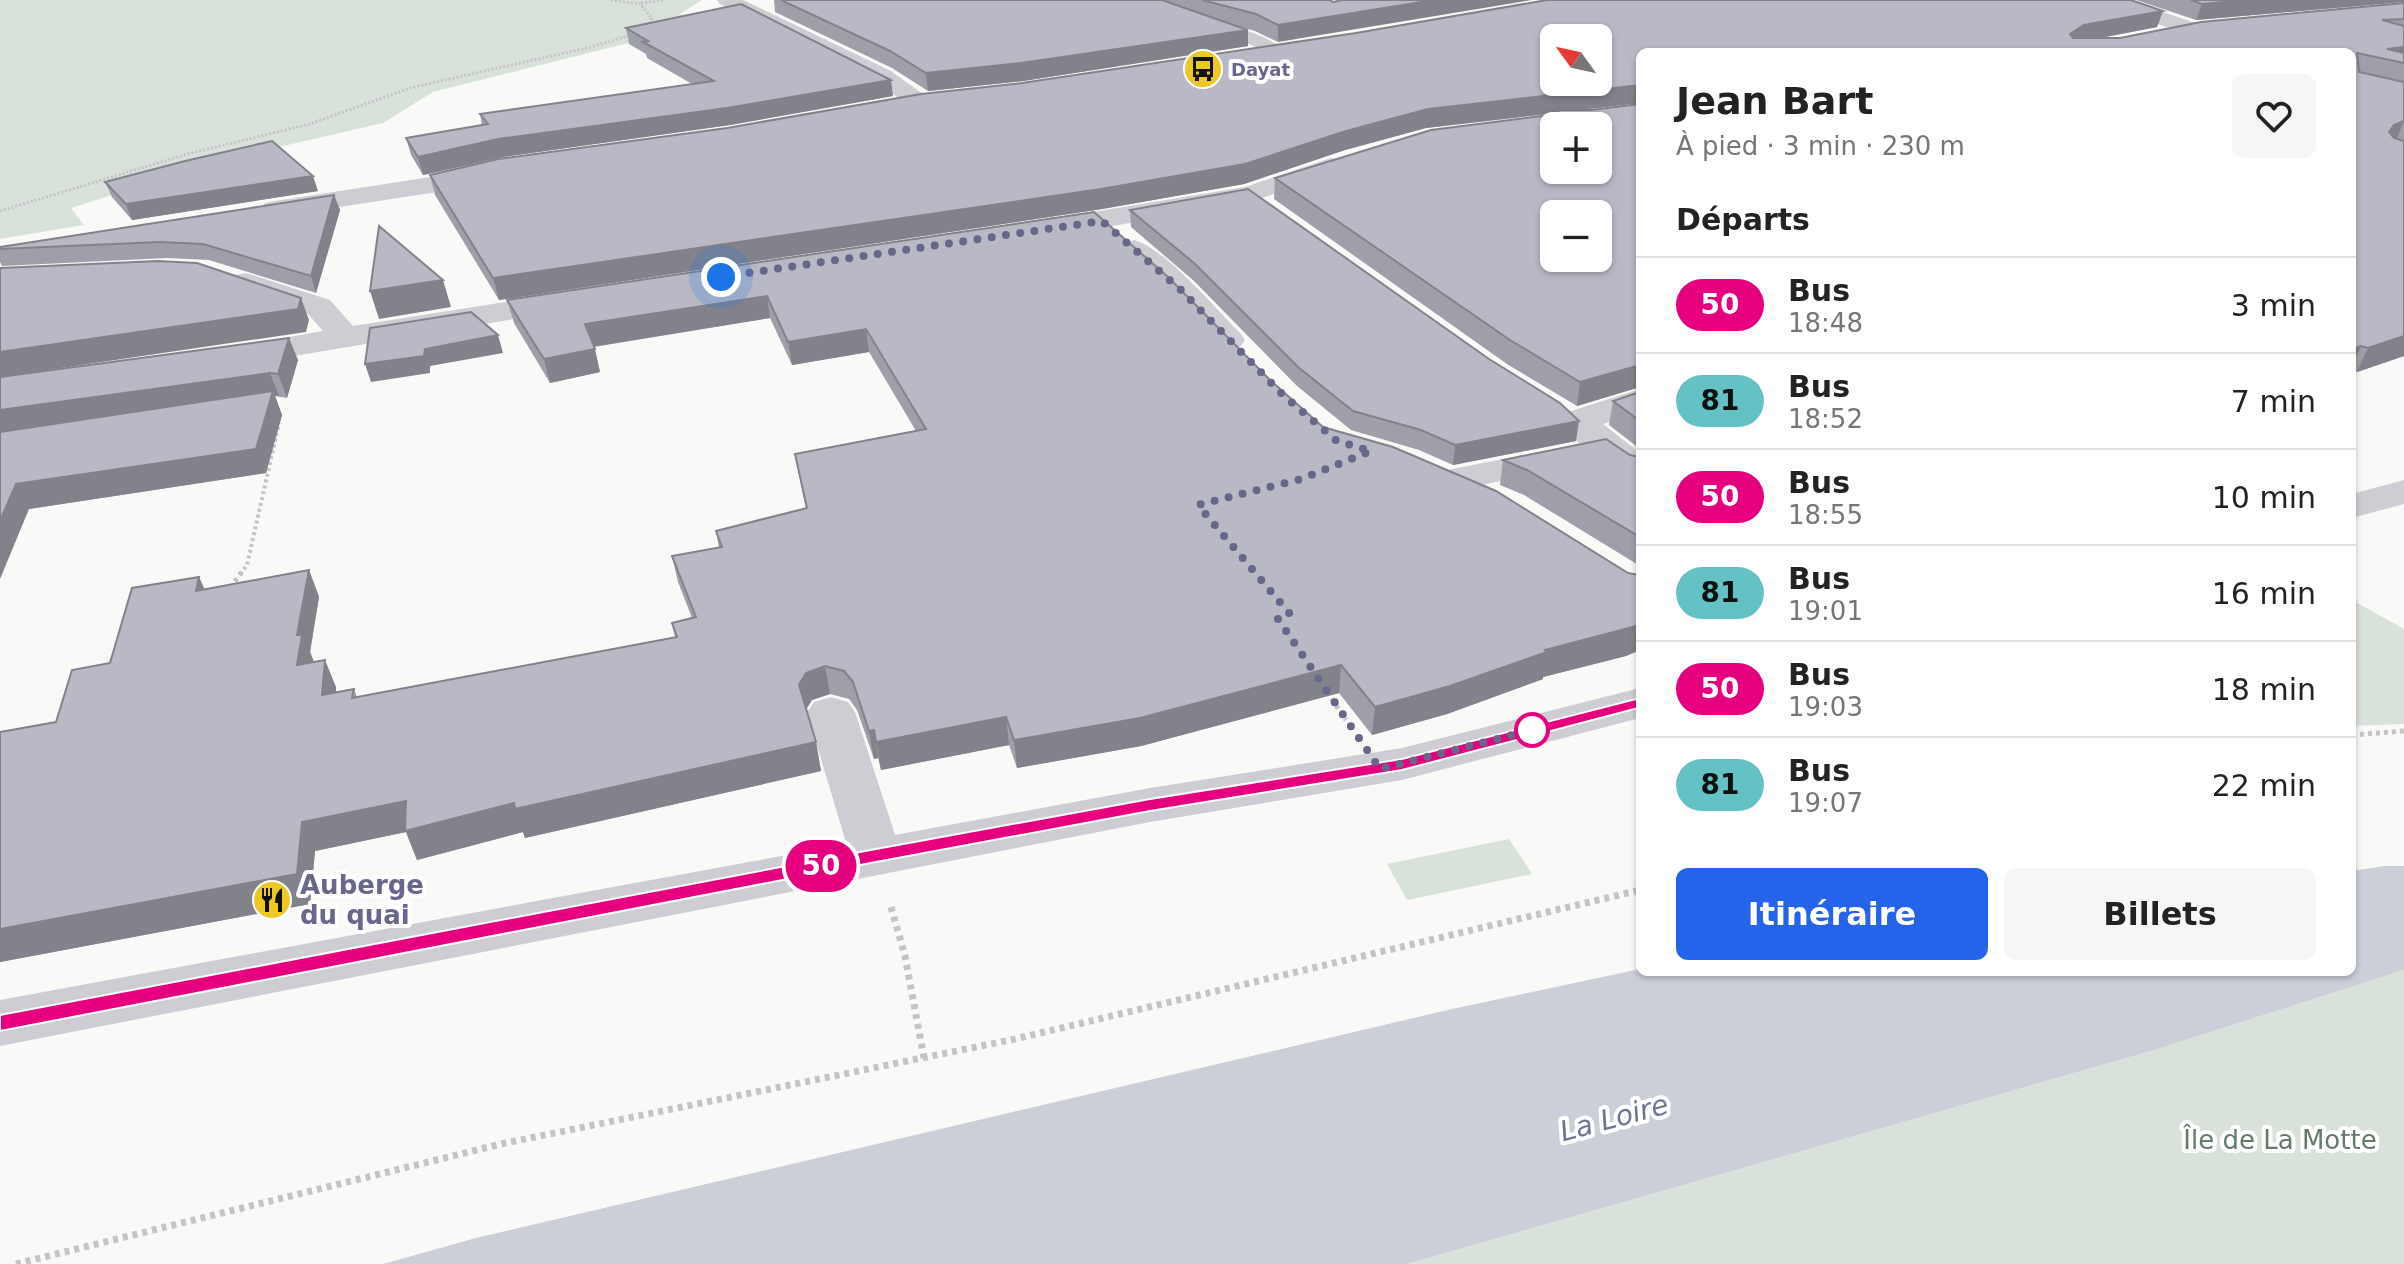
<!DOCTYPE html>
<html lang="fr">
<meta charset="utf-8">
<style>
:root{--surface:#fff;--page:#f6f6f6;--text:#222;--muted:#767676;--line:#e0e0e0;--accent:#2563eb}
body{margin:0;font-family:"DejaVu Sans",sans-serif;background:var(--page);color:var(--text);height:100vh;display:flex;flex-direction:column;font-size:30px;white-space:nowrap}
*{box-sizing:border-box;margin:0}
p{font-size:26px;color:var(--muted)}
.icon{flex:none;width:44px;height:44px;fill:none;stroke:currentColor;stroke-width:2;stroke-linecap:round;stroke-linejoin:round}
.map{position:relative;flex:1;overflow:hidden}
.details{position:absolute;left:1636px;top:48px;width:720px;height:928px;display:flex;flex-direction:column;background:var(--surface);border-radius:12px;box-shadow:0 2px 6px #0004}
.details>*{flex:none}
.badge{padding:0 16px;border-radius:26px;font-size:28px;line-height:52px}
.needle{width:52px;rotate:303deg}
.fabs{position:absolute;left:1540px;top:24px;display:grid;gap:16px}
.fabs a{display:grid;place-items:center;width:72px;height:72px;border-radius:12px;background:var(--surface);box-shadow:0 2px 6px #0004;font-size:40px}
.you{position:absolute;width:40px;height:40px;margin:-20px;border:6px solid #fff;border-radius:50%;background:#1a73e8;box-shadow:0 0 0 12px #1a73e833}
.map>.badge{position:absolute;translate:-50% -50%;box-shadow:0 0 0 4px #fff}
h2{padding:0 40px;font-size:30px;line-height:72px}
.round{display:grid;place-items:center;flex:none;width:84px;height:84px;border-radius:12px;background:var(--page)}
.head{display:flex;align-items:center;justify-content:space-between;height:136px;padding:0 40px}
h1{font-size:38px;font-weight:700;line-height:60px}
.cta{display:flex;gap:16px;margin-top:auto;padding:16px 40px}
.cta a{flex:1;height:92px;border-radius:12px;background:var(--accent);color:#fff;font-size:32px;font-weight:700;line-height:92px;text-align:center}
.cta a+a{background:var(--page);color:var(--text)}
ul{padding:0;list-style:none}
li{display:flex;align-items:center;gap:24px;height:96px;padding:0 40px;border-top:2px solid var(--line)}
li div{flex:1}
li b{display:block;font-size:30px}
li em{font-style:normal}
li .badge{min-width:88px;font-weight:700;text-align:center}
.map>svg:first-child{display:block}
.green{fill:#d8e2db}
.water{fill:#ccced8}
.lines{fill:none;stroke-linecap:round;stroke-linejoin:round}
.path-far3{stroke:#c4c3c8;stroke-width:3;stroke-dasharray:2 2;stroke-linecap:butt}
.path-far2{stroke:#c4c3c8;stroke-width:4;stroke-dasharray:3 3;stroke-linecap:butt}
.path-far1{stroke:#c4c3c8;stroke-width:5;stroke-dasharray:4 4;stroke-linecap:butt}
.path{stroke:#c4c3c8;stroke-width:7;stroke-dasharray:5 5;stroke-linecap:butt}
.service{fill:#cdcdd3;fill-rule:evenodd}
.minor{fill:#cdcdd3;fill-rule:evenodd}
.tertiary{fill:#cdcdd3;fill-rule:evenodd}
.wall{fill:#9f9fa9;fill-rule:evenodd}
.shaded-wall{fill:#82828a}
.building{fill:#b9b9c5;stroke:#82828a;stroke-width:2;fill-rule:evenodd}
.line{fill:#e6007e;stroke:#fff;stroke-width:2}
.walk{stroke:#68678a;stroke-width:8;stroke-dasharray:0 14.4}
.stop-dot{fill:#fff;stroke:#e6007e;stroke-width:4}
.labels{text-anchor:middle;dominant-baseline:central;stroke-width:8;stroke-linejoin:round;paint-order:stroke}
.far-poi-label{font-size:18px;font-weight:bold;fill:#68678a;stroke:#fff;text-anchor:start}
.near-poi-label{font-size:26px;font-weight:bold;fill:#68678a;stroke:#fff;text-anchor:start}
.near-park-label{font-size:26px;fill:#637b6c;stroke:#fff}
.near-water-label{font-size:28px;font-style:italic;fill:#6e7394;stroke:#fff}
</style>
<div class="map">
<svg width="2404" height="1264" viewBox="0 0 2404 1264">
<rect width="100%" height="100%" fill="#f9faf8"/>
<g class="green">
<path d="M0,0h702l-22,14 16,12 -263,66 -50,31 -161,37 -151,48 13,17 -84,14z"/>
<path d="M2352,600l52,29v95l-52,2z"/>
<path d="M1509,839l23,35 -125,26 -20,-36z"/>
<path d="M2404,970v294h-997l744,-213z"/>
</g>
<path class="water" d="M2384,866h20v104l-253,81 -744,213h-1024l93,-26 976,-229 188,-40v3h712v-101z"/>
<g class="lines">
<g class="path-far3">
<path d="M611,0l29,4 12,14 -3,7"/>
<path d="M641,3l23,-3"/>
<path d="M0,211l191,-58 119,-29 100,-36 185,-42 39,-12"/>
</g>
<path class="path-far2" d="M240,574l7,-9 32,-142"/>
<g class="path-far1">
<path d="M230,588l12,-16"/>
<path d="M1327,692l19,28"/>
<path d="M2352,735l52,-4"/>
</g>
<g class="path">
<path d="M891,907l14,49 19,102"/>
<path d="M16,1264l485,-120 514,-105 625,-149"/>
</g>
<path class="service" d="M1144,0c24,0 32,12 53,18 28,8 65,12 88,33l-3,3c-17,3 -35,-14 -52,-19 -29,-10 -62,-12 -86,-35z"/>
<g class="minor">
<path d="M2096,0h30l143,47 3,5h-33l-140,-48z"/>
<path d="M1331,158l9,2 4,6 -4,6 -90,30 -206,36 -10,-3 -4,-6 4,-6 10,-3 201,-33z"/>
<path d="M1134,240c31,8 82,69 106,93l5,7 -5,7 -12,3 -12,-3 -46,-50 -46,-42 -5,-6 5,-6z"/>
<path d="M246,273l84,27 23,26 215,-34 11,2 5,7 -5,7 -11,2 -334,56 -12,-3 -5,-7 5,-7 101,-18 -15,-17 -73,-25 -4,-7 4,-7z"/>
<path d="M1640,389v23l-37,12 37,29v28c-29,-7 -63,-36 -80,-60l5,-8z"/>
<path d="M1559,448l13,3 6,8 -6,8 -121,24 -14,-3 -5,-8 5,-8z"/>
<path d="M831,697l17,5 7,10 47,144 -7,13 -19,5 -19,-5 -7,-13 -43,-144 7,-10z"/>
</g>
<g class="tertiary">
<path d="M717,0h26l148,71 43,31 -3,5c-21,5 -38,-15 -55,-25 -49,-30 -105,-52 -156,-78z"/>
<path d="M491,163l9,2 4,6 -4,6 -63,15 -162,25 -10,-2 -4,-6 4,-6 10,-2 162,-25z"/>
<path d="M2404,480v24l-52,14v-24z"/>
<path d="M1640,688v30l-238,62 -252,42 -1150,224v-46l1150,-212 252,-40z"/>
</g>
</g>
<g class="wall">
<path d="M774,0h556l3,2 -55,40 -23,-11 -20,-6 13,5v16l-225,35 -95,10 -36,-23 -117,-56z"/>
<path d="M1547,0h584l32,11 -6,16 -56,11h19l81,-16 203,-19v353l-47,16 -5,-2v-318h-712v51l-61,7h12l49,-6v283l-63,19 -70,-42 -233,-165 1,-21 156,-48 126,-16 1,-1 -132,15 -81,22 -101,34 -142,25 -603,91 -64,-105 -5,-20 68,-16 229,-31 194,-34 101,-11 334,-50zM1554,38h44v44h-44zM1554,126h44v44h-44zM1554,214h44v44h-44z"/>
<path d="M2136,0h268v2l-208,18z"/>
<path d="M626,28l267,68 -163,29 -227,32 -80,18 -12,-20 -5,-17 76,-13 -2,-11 212,-30 -45,-26 -1,-4 -17,-10z"/>
<path d="M105,182l213,9 -186,29 -20,-23z"/>
<path d="M334,195l6,15 -24,83 -107,-33 -42,-2 -165,8 -2,-4v-15z"/>
<path d="M1130,210l446,231 -123,24 -34,-15 -68,-20 -54,-44 -103,-105 -63,-54z"/>
<path d="M1094,212l176,168 53,47 305,146 12,2v75l-14,6 -83,21v2l-96,35 -75,21 -33,-42 -198,53 -124,22 -8,-23 -128,25 -3,-12 -4,1 -17,-49 -8,-11 -19,-5 -18,6 -6,9 10,33 5,29 -296,67 -2,-6 -106,28 -11,-28 -91,19 -5,53 -310,58v-230l56,-10 54,-59 89,-86 5,12 105,-19 10,27 -9,55 4,10 22,25v6l18,-4 3,8 318,-60 -3,-14 20,-5 -14,-36 -6,-26 47,-8 -3,-17 90,-22 -11,-55 121,-23 -47,-79 -77,13 -22,-47 -176,29 6,25 -50,11 -36,-60 -7,-23z"/>
<path d="M298,360l-11,38 -12,-2 7,19 -16,58 -237,36 -29,-132z"/>
<path d="M1640,392v57l-31,-24 4,-24z"/>
<path d="M1630,455l10,2v109l-116,-71 -24,-10 3,-25z"/>
</g>
<g class="shaded-wall">
<path d="M1434,0h98l-254,42v-17z"/>
<path d="M2245,0h159v2l-208,18 6,-16z"/>
<path d="M2163,11l-6,16 -79,15 -8,-8 14,-9z"/>
<path d="M1248,30v16l-225,35 -95,10 -2,-18z"/>
<path d="M2404,47v16l-17,-14z"/>
<path d="M891,80l2,16 -163,29 -227,32 -80,18 -5,-18 80,-18z"/>
<path d="M1640,85v18l-214,25 -81,22 -101,34 -142,25 -603,91 -6,-22 853,-147 82,-22z"/>
<path d="M2404,121l-8,19 -7,-8 5,-7z"/>
<path d="M313,176l5,15 -186,29 -6,-16z"/>
<path d="M334,195l6,15 -24,83 -5,-17z"/>
<path d="M443,280l8,27 -72,12 -9,-28z"/>
<path d="M767,296l3,22 -180,29 -5,-23z"/>
<path d="M301,298l8,22 -3,12 -306,45v-25z"/>
<path d="M866,329l3,23 -77,13 -4,-23z"/>
<path d="M498,335l5,18 -73,13v7l-59,9 -6,-18 60,-15z"/>
<path d="M2404,336v20l-47,16 11,-24z"/>
<path d="M289,338l9,22 -11,38 -9,-24z"/>
<path d="M2361,346l-9,20v-17z"/>
<path d="M595,349l5,23 -50,11 -6,-24z"/>
<path d="M1640,365v22l-63,19 3,-24z"/>
<path d="M270,373l9,23h-4l7,19 -16,58 -237,36 -29,70v-58l16,-37 -16,-48v-26z"/>
<path d="M1579,421l-3,20 -123,24 2,-20z"/>
<path d="M309,570l10,27 -9,55 4,10 -17,3v-30z"/>
<path d="M199,577l12,26 -15,-12z"/>
<path d="M1640,625v25l-14,6 -83,21v2l-96,35 -75,21 3,-28 170,-57z"/>
<path d="M325,660l11,27 -3,36 -11,-28z"/>
<path d="M1341,665l-2,28 -198,53 -124,22 -3,-28z"/>
<path d="M825,666l5,28 -18,6 -8,13 -5,-28 7,-12z"/>
<path d="M1006,717l3,28 -128,25 -5,-28z"/>
<path d="M874,730l4,28 -4,1 -5,-28z"/>
<path d="M816,742l5,29 -296,67 -2,-6 -106,28 -11,-28 -91,19 -5,53 -310,58v-33l302,-107 104,-21 108,2z"/>
</g>
<g class="building">
<path d="M781,0h381l86,30 -227,33 -95,10 -36,-22z"/>
<path d="M1202,0h128l3,2 9,-2h92l-156,25 -22,-11z"/>
<path d="M1547,0h584l32,11 -79,14 -14,9 3,4h47l81,-16 203,-19v16l-22,1 22,6v21l-17,2 17,4v10l-47,-10 2,19 45,10v39l-10,4 -5,7 5,6 10,3v195l-36,12 -7,-2 -9,3v-297h-712v33l-212,24 -82,22 -101,33 -144,25 -608,89 -63,-103 68,-16 229,-31 194,-34 101,-11 334,-50zM1554,38h44v44h-44z"/>
<path d="M2191,0h54l-43,4z"/>
<path d="M741,4l150,76 -164,28 -229,31 -80,18 -12,-19 82,-14 -8,-10 234,-33 -71,-39 5,-1 -22,-13z"/>
<path d="M1640,104v261l-60,17 -70,-42 -235,-162 156,-48 126,-16 2,-4h32zM1554,126h44v44h-44zM1554,214h44v44h-44z"/>
<path d="M272,141l41,35 -187,28 -21,-22 80,-21z"/>
<path d="M1248,189l241,170 71,44 19,18 -124,24 -34,-15 -68,-19 -55,-44 -104,-104 -64,-53z"/>
<path d="M334,195l-23,81 -108,-32 -43,-2 -160,7v-2z"/>
<path d="M1094,212l74,65 102,103 53,47 70,20 103,44 132,82 12,2v50l-95,25 2,2 -97,34 -75,21 -34,-42 -201,53 -126,22 -8,-23 -130,25 -2,-12 -5,1 -16,-49 -9,-11 -19,-5 -19,7 -7,12 17,57 -301,67 -1,-6 -109,28 1,-30 -104,21 -5,52 -297,55v-197l56,-10 16,-52 38,-7 22,-75 67,-11 -3,14 113,-21 -12,65h5l-5,30 28,-5 -3,35 32,-6 -2,9 325,-61 -5,-14 24,-6 -24,-61 50,-9 -6,-16 91,-23 -12,-54 131,-25 -60,-100 -78,13 -21,-46 -182,28 10,25 -51,10 -37,-59z"/>
<path d="M379,226l64,54 -73,11z"/>
<path d="M158,261l39,2 104,35 -3,11 -298,43v-84z"/>
<path d="M471,312l27,23 -73,14 -1,7 -59,8 5,-36z"/>
<path d="M289,338l-11,36 -8,-1 -270,37v-33z"/>
<path d="M273,391l-17,58 -240,35 -16,37v-89z"/>
<path d="M1640,392v29l-27,-20z"/>
<path d="M1606,439l24,16 10,2v80l-113,-67 -24,-10z"/>
</g>
<path class="line" d="M1640,698l6,1 2,4 -2,3 -244,64 -252,41 -274,51 -876,169v-16l876,-166 274,-50 252,-40z"/>
<g class="lines">
<path class="walk" d="M721,277l381,-56 79,69 102,105 54,46 34,10 -70,28 -103,26 92,109 -12,5 102,150 152,-39"/>
</g>
<defs>
<symbol id="bus-disc" viewBox="-11 -11 22 22"><circle r="9.5" fill="#edc825" stroke="#fff"/><path d="M-5-6H5V4H4V6H2V4H-2V6H-4V4H-5ZM-3.5-4V0h7V-4ZM-3.5 1.2v1.5H-2V1.2ZM2 1.2v1.5H3.5V1.2Z" fill="#111"/></symbol>
<symbol id="restaurant-disc" viewBox="-11 -11 22 22"><circle r="9.5" fill="#edc825" stroke="#fff"/><path d="M-5-6h1v4h1v-4h1v4h1v-4h1v5L-1.5 .5V6h-2V.5L-5-1ZM5-6V6H3V1.5H1.5Q1.5-4 5-6Z" fill="#111"/></symbol>
</defs>
<g fill-rule="evenodd">
<use href="#bus-disc" x="1181" y="47" width="44" height="44"/>
<use href="#restaurant-disc" x="250" y="878" width="44" height="44"/>
</g>
<circle class="stop-dot" cx="1532" cy="730" r="16"/>
<g class="labels">
<g class="far-poi-label">
<text x="1231" y="69">Dayat</text>
</g>
<g class="near-poi-label">
<text x="300" y="885">Auberge<tspan x="300" dy="30">du quai</tspan></text>
</g>
<g class="near-park-label">
<text x="2280" y="1140">Île de La Motte</text>
</g>
<g class="near-water-label">
<text transform="translate(1614 1118) rotate(-15)">La Loire</text>
</g>
</g>
</svg>
<div class="fabs">
<a><svg class="needle" viewBox="-14 -14 28 28"><path d="M0-13l5 13h-10z" fill="#e53935"/><path d="M0 13l5-13h-10z" fill="#767676"/></svg></a>
<a>+</a>
<a>−</a>
</div>
<div class="you" style="left:721px;top:277px"></div>
<b class="badge" style="left:821px;top:866px;background:#e6007e;color:#fff">50</b>
<section class="details">
<div class="head"><div><h1>Jean Bart</h1><p>À pied · 3 min · 230 m</p></div><a class="round"><svg class="icon" aria-label="heart" viewBox="0 0 24 24"><path d="M12 20l-8-8c-3-5 5-10 8-4 3-6 11-1 8 4z"/></svg></a></div>
<h2>Départs</h2>
<ul>
<li><span class="badge" style="background:#e6007e;color:#fff">50</span><div><b>Bus</b><p>18:48</p></div><em>3 min</em></li>
<li><span class="badge" style="background:#65c2c4;color:#111">81</span><div><b>Bus</b><p>18:52</p></div><em>7 min</em></li>
<li><span class="badge" style="background:#e6007e;color:#fff">50</span><div><b>Bus</b><p>18:55</p></div><em>10 min</em></li>
<li><span class="badge" style="background:#65c2c4;color:#111">81</span><div><b>Bus</b><p>19:01</p></div><em>16 min</em></li>
<li><span class="badge" style="background:#e6007e;color:#fff">50</span><div><b>Bus</b><p>19:03</p></div><em>18 min</em></li>
<li><span class="badge" style="background:#65c2c4;color:#111">81</span><div><b>Bus</b><p>19:07</p></div><em>22 min</em></li>
</ul>
<div class="cta"><a>Itinéraire</a><a>Billets</a></div>
</section>
</div>
